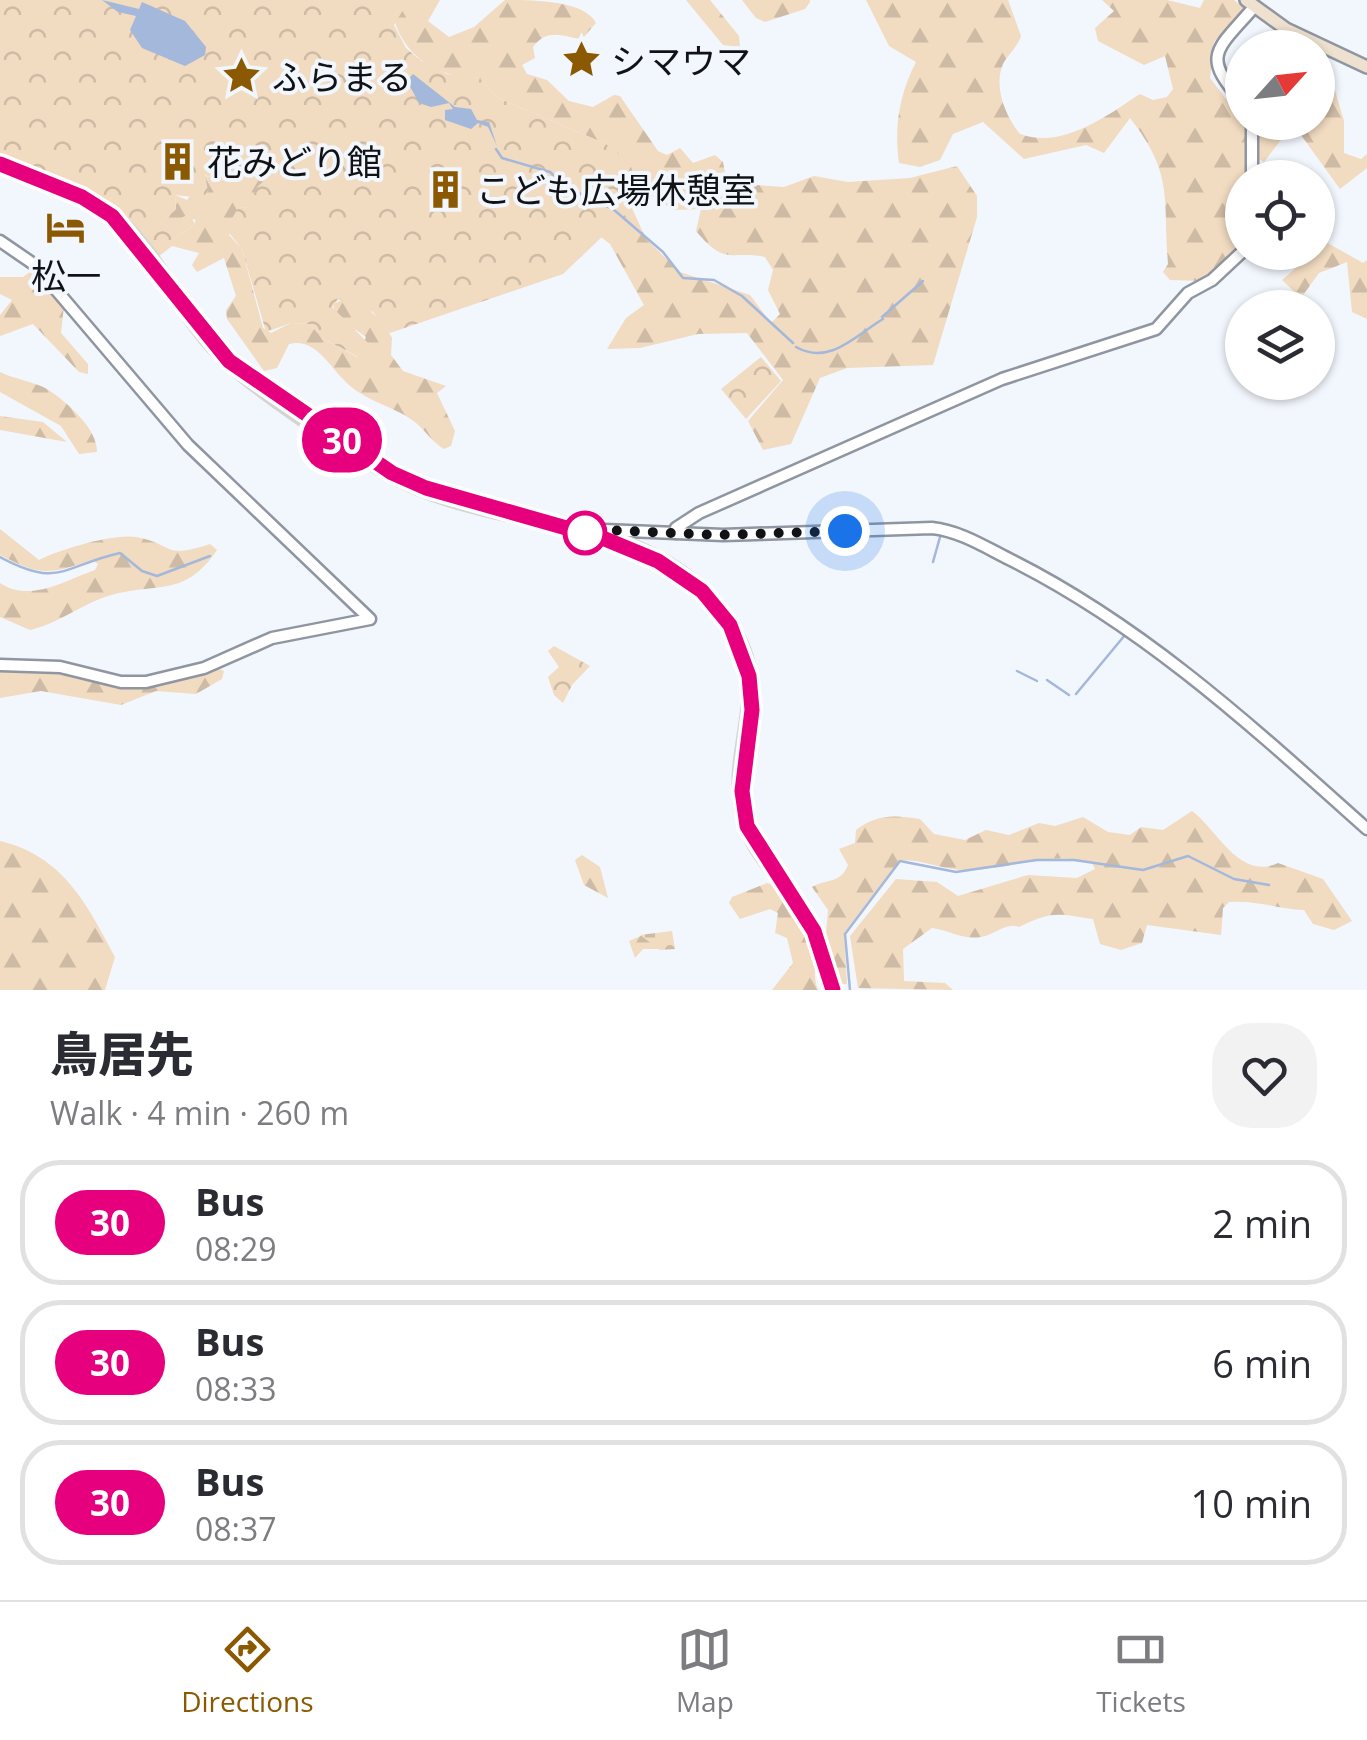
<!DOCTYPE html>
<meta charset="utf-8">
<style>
:root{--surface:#fff;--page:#f2f2f3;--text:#2b2b33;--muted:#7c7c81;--line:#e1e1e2;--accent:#8b5902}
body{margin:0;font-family:"Open Sans","Noto Sans JP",sans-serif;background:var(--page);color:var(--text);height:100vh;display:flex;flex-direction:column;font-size:38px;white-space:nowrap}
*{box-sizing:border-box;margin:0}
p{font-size:32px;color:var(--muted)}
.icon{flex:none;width:55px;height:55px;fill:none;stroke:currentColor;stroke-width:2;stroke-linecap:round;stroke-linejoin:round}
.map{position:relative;height:990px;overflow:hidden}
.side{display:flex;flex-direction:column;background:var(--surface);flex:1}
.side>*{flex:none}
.badge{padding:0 20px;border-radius:32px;font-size:35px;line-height:65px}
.needle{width:65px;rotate:63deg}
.buttons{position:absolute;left:1225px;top:30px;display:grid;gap:20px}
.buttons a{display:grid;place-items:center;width:110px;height:110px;border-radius:50%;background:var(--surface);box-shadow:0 2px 8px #0004;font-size:50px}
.you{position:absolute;width:50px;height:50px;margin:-25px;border:8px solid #fff;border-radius:50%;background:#1a73e8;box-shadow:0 0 0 15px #1a73e833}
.map>.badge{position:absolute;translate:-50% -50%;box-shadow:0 0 0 5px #fff}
.round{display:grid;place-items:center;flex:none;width:105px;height:105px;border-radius:40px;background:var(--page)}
.summary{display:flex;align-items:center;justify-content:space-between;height:170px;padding:0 50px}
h1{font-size:48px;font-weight:800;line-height:75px}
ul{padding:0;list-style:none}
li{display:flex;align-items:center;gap:30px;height:125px;margin:0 20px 15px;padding:0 30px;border:5px solid var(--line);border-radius:40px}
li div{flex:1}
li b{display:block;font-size:38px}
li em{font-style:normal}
li .badge{min-width:110px;font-weight:700;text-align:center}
.tabs{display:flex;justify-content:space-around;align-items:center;height:140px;border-top:2px solid var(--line);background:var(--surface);font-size:28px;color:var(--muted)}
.tabs a{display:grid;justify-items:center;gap:5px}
.tabs .current{color:var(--accent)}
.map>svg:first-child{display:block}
.forest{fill:url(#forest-firs)}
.cemetery{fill:url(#cemetery-stones)}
.park{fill:url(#park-crowns)}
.water{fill:#a3b8da}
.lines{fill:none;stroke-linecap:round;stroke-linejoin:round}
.stream{stroke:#a3b8da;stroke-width:2.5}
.tertiary-casing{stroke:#8f95a1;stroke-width:15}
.secondary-casing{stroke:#8f95a1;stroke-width:16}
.primary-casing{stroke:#d4d4d5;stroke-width:18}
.tertiary{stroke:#fff;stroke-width:10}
.secondary{stroke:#efe1cf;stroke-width:11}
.primary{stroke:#e0c39f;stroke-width:12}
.line-casing{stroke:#fff;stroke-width:22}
.line{stroke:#e6007e;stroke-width:15}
.walk{stroke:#101216;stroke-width:10;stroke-dasharray:0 18}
.stop-dot{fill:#fff;stroke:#e6007e;stroke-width:5}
.labels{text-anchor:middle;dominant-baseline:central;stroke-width:8;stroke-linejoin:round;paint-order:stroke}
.poi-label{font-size:35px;fill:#101216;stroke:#f2f6fd;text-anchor:start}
</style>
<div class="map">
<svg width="1367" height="990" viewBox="0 0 1367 990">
<defs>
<pattern id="forest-firs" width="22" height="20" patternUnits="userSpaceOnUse" patternTransform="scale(2.5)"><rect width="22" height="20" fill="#f1dbc1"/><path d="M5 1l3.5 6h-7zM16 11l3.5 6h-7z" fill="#cebba5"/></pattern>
<pattern id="cemetery-stones" width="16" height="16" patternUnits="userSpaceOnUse" patternTransform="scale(2.5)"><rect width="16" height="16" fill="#f1dbc1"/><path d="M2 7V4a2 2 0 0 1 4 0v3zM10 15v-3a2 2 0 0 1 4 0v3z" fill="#cebba5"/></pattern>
<pattern id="park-crowns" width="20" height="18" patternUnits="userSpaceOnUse" patternTransform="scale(2.5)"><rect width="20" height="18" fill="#f1dbc1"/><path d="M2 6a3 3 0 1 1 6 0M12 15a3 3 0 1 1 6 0" fill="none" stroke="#cebba5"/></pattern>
</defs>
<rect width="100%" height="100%" fill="#f2f6fd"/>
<g class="forest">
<path d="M390,0h50l-12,21 21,16 25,-10 31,-27c26,0 80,0 91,23l-14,16c-19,-2 -34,-12 -49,8l2,11 -13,7 5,9 20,6 22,21 24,6 21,-12 6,1 38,55 9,4 13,-7 13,15 22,-8 8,7 4,21 57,4 30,-11 34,6 62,-4 47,-12 20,30v21l-44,148 -86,3 -27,10 -29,66 -28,6 -15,-29 35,-41 -36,-47 -49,1 -58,14 -33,1 19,-31 18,-13 -34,-61 -9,-7 -7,7 37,-38 15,33 34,33 70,23 21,28 9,-9 -12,-24 5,-20 -8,-13c-35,-7 -39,10 -69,-26l5,-22 -27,1 -35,-22 -9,-23 -24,-21 -108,-46 -19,-20c-50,-1 -83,-28 -89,-78z"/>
<path d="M686,0h24l29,36 1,11 -17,-2z"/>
<path d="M742,0h68v2l-5,7 -40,13 -9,-4z"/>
<path d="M866,0h142l13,36c-4,12 -13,18 -18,28 -10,23 3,53 17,70 42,16 88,-19 120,-40l13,6 14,-3 6,-8 -8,-33 -21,9 -46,-24 -3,-13 19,-17 -12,-11h65l33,8 4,-8h30l10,8 -30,34 -4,36 35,46 1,53 -4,1 -3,74 -36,29 -33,-1 -7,-8 5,-8c-5,-66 6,-90 -38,-146l-26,35 -18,-8 -62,14 -41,-37 -30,12 -13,26 -20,7 -21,-4c-5,-36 0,-68 17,-101l-27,-16z"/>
<path d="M1318,51l6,2 20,68v32l17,6 6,-5v14l-27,21 -47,-65 -29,38 -10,-6 1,-33 63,-1z"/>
<path d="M263,160l6,1 2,14 -24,32 -9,1 -9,27 13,14 21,79 8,5 20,-10 19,1 12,14 35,19 9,-20 -30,-21 -3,-12 9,-4 27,10 15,13 8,15 -1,17 12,16 43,15 -9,7 18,38 -4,15 -7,3c-12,-7 -18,-18 -28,-26 -20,-17 -52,-21 -72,-43 -15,-15 -30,-43 -55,-36l-12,24 -13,3 -37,-52 -1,-9 10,-14 -12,-38 -27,14 -5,-7 7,-12 -27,-7v-6l23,-16v-5l-30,7v-7l11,-10 -1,-14 12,5 18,-24 27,5z"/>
<path d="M1326,242l37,21 4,-3v59l-15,-7 -5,-50 -28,11 -18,25 -19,-18z"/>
<path d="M33,270l31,36 -3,27 27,31v10l-9,-2 -46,-48 -33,12v-21l12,-15 -12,-6v-17h23z"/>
<path d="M0,372c14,7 35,10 47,17 19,12 51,40 50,63l-18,2 -18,-28 -61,-34z"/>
<path d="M0,416l43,6 24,20 -67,-12z"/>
<path d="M0,529l39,31c19,-10 74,-27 97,-23 39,7 26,23 74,7l7,6c-31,46 -57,33 -102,44 -29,7 -55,29 -85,36l-30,-13v-34c30,20 64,-2 95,-13l3,-6 -6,-4c-44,15 -51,16 -92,-5z"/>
<path d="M217,668l7,3 -2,8 -26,15 -40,-3 -35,14 -80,-14 -41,7v-28l60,2 69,15 54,-7z"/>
<path d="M1192,811c26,19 47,70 86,52l45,16 29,42 -18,9 -21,-6 -9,-14c-27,-1 -47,-10 -75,-8l-6,6 -2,27 -74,-10 -5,18 -21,7 -21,-6 -7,-25c-35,-5 -40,-9 -74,8 -13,-5 -24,8 -38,10 -20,3 -31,-7 -49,-9l-29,21 1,32 41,2 8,7 -95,-2 -8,-52 46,-57 41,3 21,14 70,-21 49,3 18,-9 -3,-6c-44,-13 -80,7 -123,7 -24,1 -46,-11 -69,-10l-56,73 3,51h-6l-15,-50 2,-24 -16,-23c13,-8 29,-3 36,-22l-9,-16 16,-6 1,-13c21,-16 38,-15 64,-11l14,15 31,6 21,-10 23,5 30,-12 16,3 28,-9 25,15 22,3 11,-8 22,3z"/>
<path d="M0,841c63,15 87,63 115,116l-10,33h-105z"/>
<path d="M582,855l18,12 8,31 -24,-13 -9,-25z"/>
<path d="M767,883l9,3c14,18 32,42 38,64 3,15 -2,25 4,40h-46l21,-27 -6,-25 -12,-5 3,-20 -8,-4 -30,10 -11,-16 3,-6z"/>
<path d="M643,935l19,14h-19l-8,9 -6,-17z"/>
</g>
<path class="cemetery" d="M672,931l3,18 -15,1 -20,-15z"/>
<g class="park">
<path d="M0,0h409l-15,25 12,23 14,12 27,14 32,4 19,20 108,46 24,20 9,24 9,5 -85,81 -173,59 -17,-21 -35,-13 -6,8 36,36v11l-6,5 -40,-21 -12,-14 -19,-1 -25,9 -24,-83 -16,-20 12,-21 9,-1 11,-21 13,-11 -2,-14 -6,-1 -37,24 -21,-9 3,16 -6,7 -27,-3 1,14 -11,10v7l24,-12 6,10 -23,16v6l-14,11c-50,-67 -84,-75 -158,-104z"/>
<path d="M761,357l20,24 -35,38 -25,-30z"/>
<path d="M554,646l36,20 -18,19 -9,18 -9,-8 -6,-18 11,-10 -11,-16z"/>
</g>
<g class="water">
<path d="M102,0l37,9 3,-7 43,19 21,26 -1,8 -20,11 -43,-18 -12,-18 6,-14 -18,-4z"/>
<path d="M413,74l42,33 16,2 6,11 12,2 8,24 -9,-19 -10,-4 -7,6 -26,-9v-10l8,-1 -4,-6 -18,4 -12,-4 -12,-22z"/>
</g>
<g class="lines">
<g class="stream">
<path d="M496,149l6,9 48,14 16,15 47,22 50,43 20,26 31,2 28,16 51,47"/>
<path d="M882,317l41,-36"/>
<path d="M796,347c34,19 60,-12 87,-28"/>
<path d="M0,557c60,32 62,9 120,-4l22,18 15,5 53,-20"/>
<path d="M933,562l7,-25"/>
<path d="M1017,671l20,10"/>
<path d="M1047,680l22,15"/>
<path d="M1076,694l49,-59"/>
<path d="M850,990l-5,-56 55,-73 56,11 81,-12h37l69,10 45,-14 46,23 35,6"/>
</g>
<defs>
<g id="tertiary">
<path d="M1242,101c-42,-46 -25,-51 12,-94"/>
<path d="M1252,122v56"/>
<path d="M0,241l35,24 153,180 182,174 -98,19 -68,30 -58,14h-25l-61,-15 -60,-2"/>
<path d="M676,533v-5l23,-15 303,-134 154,-50 32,-36 24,-13 30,-28"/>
<path d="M599,537l5,-7 119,5 209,-7c28,3 53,19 77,31 135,67 246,170 358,270"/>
</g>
<path id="secondary" d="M1246,0l40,29 81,38"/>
<path id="primary" d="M0,164c36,15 79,26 110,50 45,36 68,95 108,137 36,38 132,100 179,126 99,53 242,35 319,129 68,82 10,133 28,211 7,30 30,52 47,77 21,29 35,61 42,96"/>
</defs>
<use href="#tertiary" class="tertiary-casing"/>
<use href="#secondary" class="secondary-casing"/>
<use href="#primary" class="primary-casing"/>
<use href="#tertiary" class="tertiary"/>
<use href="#secondary" class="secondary"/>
<use href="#primary" class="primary"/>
</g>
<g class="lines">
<defs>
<path id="line" d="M0,164l82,33 30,19 117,145 163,112 34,15 179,51 53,22 44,30 28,34 19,51 3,34 -10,81 5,35 67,105 19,59"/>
</defs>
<use href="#line" class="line-casing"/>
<use href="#line" class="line"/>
<path class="walk" d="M585,533l14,4 5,-7 113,5 128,-4"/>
</g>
<defs>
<symbol id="sight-bare" viewBox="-9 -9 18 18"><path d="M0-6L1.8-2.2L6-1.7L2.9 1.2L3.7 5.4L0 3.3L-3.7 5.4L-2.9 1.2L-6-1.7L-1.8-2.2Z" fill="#8b5902" stroke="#f2f6fd" stroke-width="2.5" paint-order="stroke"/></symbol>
<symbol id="building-bare" viewBox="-9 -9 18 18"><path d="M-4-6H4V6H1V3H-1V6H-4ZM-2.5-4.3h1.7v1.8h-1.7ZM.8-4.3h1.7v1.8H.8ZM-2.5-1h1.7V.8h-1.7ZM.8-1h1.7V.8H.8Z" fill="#8b5902" stroke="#f2f6fd" stroke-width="2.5" paint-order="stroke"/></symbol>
<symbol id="hotel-bare" viewBox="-9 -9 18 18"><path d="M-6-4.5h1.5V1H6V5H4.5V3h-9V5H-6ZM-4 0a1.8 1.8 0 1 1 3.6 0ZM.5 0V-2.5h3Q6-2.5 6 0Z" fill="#8b5902" stroke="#f2f6fd" stroke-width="2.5" paint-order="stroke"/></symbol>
</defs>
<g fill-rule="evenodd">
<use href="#sight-bare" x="554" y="32" width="55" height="55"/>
<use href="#sight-bare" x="214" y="48" width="55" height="55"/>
<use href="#building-bare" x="150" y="134" width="55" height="55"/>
<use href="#building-bare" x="418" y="162" width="55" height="55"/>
<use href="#hotel-bare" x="38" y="200" width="55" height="55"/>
</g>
<circle class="stop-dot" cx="585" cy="533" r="20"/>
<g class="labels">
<g class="poi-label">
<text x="611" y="60">シマウマ</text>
<text x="272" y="76">ふらまる</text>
<text x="207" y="161">花みどり館</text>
<text x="476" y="189">こども広場休憩室</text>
<text x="66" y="275" text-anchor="middle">松一</text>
</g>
</g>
</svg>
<div class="buttons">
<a><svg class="needle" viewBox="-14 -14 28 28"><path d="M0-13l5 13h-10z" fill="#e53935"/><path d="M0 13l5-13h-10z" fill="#7c7c81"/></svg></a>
<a><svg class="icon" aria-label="locate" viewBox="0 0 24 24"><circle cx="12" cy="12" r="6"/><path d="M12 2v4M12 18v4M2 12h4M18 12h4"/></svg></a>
<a><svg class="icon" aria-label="layers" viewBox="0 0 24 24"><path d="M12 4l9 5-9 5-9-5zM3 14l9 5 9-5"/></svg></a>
</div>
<div class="you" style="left:845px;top:531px"></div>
<b class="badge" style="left:342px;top:440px;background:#e6007e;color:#fff">30</b>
</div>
<section class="side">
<div class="summary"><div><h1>鳥居先</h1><p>Walk · 4 min · 260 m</p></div><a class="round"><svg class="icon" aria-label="heart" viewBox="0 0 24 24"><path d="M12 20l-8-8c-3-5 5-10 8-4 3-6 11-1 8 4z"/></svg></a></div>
<ul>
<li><span class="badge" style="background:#e6007e;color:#fff">30</span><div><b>Bus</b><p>08:29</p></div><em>2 min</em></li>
<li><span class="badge" style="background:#e6007e;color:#fff">30</span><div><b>Bus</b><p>08:33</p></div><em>6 min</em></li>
<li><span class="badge" style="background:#e6007e;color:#fff">30</span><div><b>Bus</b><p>08:37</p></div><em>10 min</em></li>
</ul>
</section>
<nav class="tabs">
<a class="current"><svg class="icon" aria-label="directions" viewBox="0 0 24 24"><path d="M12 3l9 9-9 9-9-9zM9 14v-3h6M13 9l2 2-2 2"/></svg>Directions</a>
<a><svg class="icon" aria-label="map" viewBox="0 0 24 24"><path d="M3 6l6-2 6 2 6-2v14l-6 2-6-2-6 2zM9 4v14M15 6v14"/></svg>Map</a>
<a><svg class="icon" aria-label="tickets" viewBox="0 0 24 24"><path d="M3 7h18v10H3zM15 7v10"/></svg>Tickets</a>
</nav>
